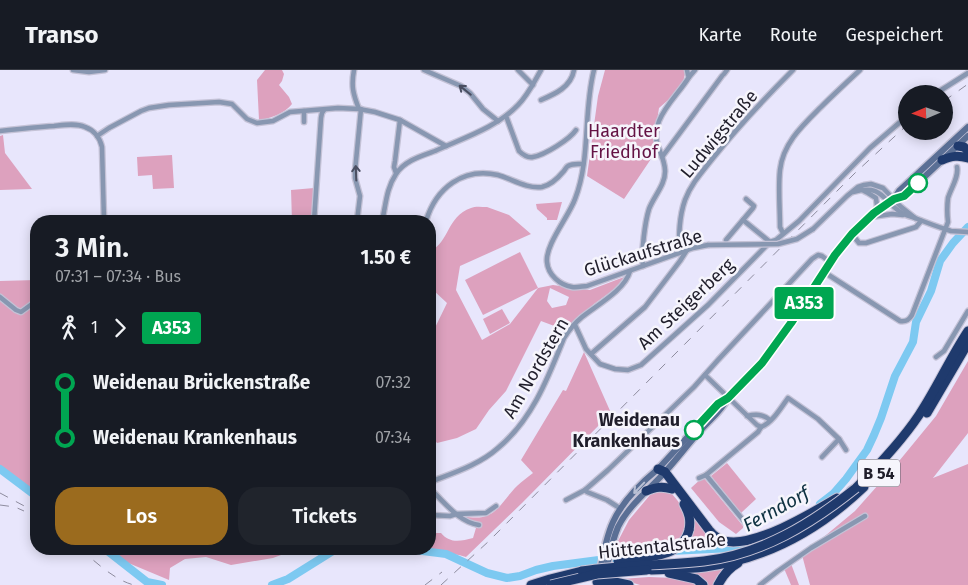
<!DOCTYPE html>
<html lang="de">
<meta charset="utf-8">
<style>
:root{--surface:#171b24;--page:#20242c;--text:#f1f3f6;--muted:#9ea1a6;--line:#363941;--accent:#9b6b1e}
body{margin:0;font-family:"Fira Sans",sans-serif;background:var(--page);color:var(--text);height:100vh;display:flex;flex-direction:column;font-size:19px;white-space:nowrap}
*{box-sizing:border-box;margin:0}
p{font-size:16px;color:var(--muted)}
.icon{flex:none;width:28px;height:28px;fill:none;stroke:currentColor;stroke-width:2;stroke-linecap:round;stroke-linejoin:round}
.map{position:relative;flex:1;overflow:hidden}
.sheet{position:absolute;left:30px;top:145px;width:406px;height:340px;display:flex;flex-direction:column;background:var(--surface);border-radius:20px;box-shadow:0 2px 12px #0003}
.sheet>*{flex:none}
.badge{padding:0 10px;border-radius:4px;font-size:18px;line-height:32px}
.needle{width:32px;rotate:268deg}
.controls{position:absolute;left:898px;top:15px;display:grid;gap:10px}
.controls a{display:grid;place-items:center;width:55px;height:55px;border-radius:50%;background:var(--surface);box-shadow:0 2px 12px #0003;font-size:25px}
.map>.badge{position:absolute;translate:-50% -50%;box-shadow:0 0 0 2px #fff}
.legs{display:flex;align-items:center;gap:8px;height:55px;padding:0 25px;font-size:16px}
.legs p{margin-inline-start:auto}
.overview{display:flex;align-items:center;justify-content:space-between;height:85px;padding:0 25px}
h1{font-size:28px;font-weight:600;line-height:38px}
.action{display:flex;gap:10px;margin-top:auto;padding:10px 25px}
.action a{flex:1;height:58px;border-radius:20px;background:var(--accent);color:#fff;font-size:20px;font-weight:600;line-height:58px;text-align:center}
.action a+a{background:var(--page);color:var(--text)}
ul{padding:0 25px;list-style:none}
li{display:flex;align-items:center;gap:18px;height:55px;font-size:19px}
li i{display:grid;place-items:center;width:8px;height:100%;margin:0 6px;background:currentColor}
li i::after{content:'';width:12px;height:12px;margin:-6px;border:4px solid;border-radius:50%;background:var(--surface)}
li p{margin-inline-start:auto}
li:first-child i{background:linear-gradient(#0000 50%,currentColor 0)}
li:last-child i{background:linear-gradient(currentColor 50%,#0000 0)}
header{display:flex;align-items:center;gap:30px;box-sizing:border-box;height:70px;padding:0 25px;background:var(--surface);border-bottom:1px solid var(--line)}
header strong{font-size:24px}
nav{display:flex;gap:28px;margin-inline-start:auto;font-size:18px}
.map>svg:first-child{display:block}
.green{fill:#dda1be;fill-rule:evenodd}
.lines{fill:none;stroke-linecap:round;stroke-linejoin:round}
.stream{stroke:#6196b6;stroke-width:1}
.river{stroke:#7dc9f1;stroke-width:8}
.street-casing{stroke:#c4c2d6;stroke-width:7}
.secondary-casing{stroke:#c4c2d6;stroke-width:9}
.highway-casing{stroke:#c4c2d6;stroke-width:11}
.street{stroke:#8897b1;stroke-width:4.5}
.secondary{stroke:#5a6f95;stroke-width:6}
.highway{stroke:#1f3a6d;stroke-width:9}
.rail{stroke:#8e8c9e;stroke-width:1;stroke-dasharray:9 9;stroke-linecap:butt}
.street-bridge-casing{stroke:#c4c2d6;stroke-width:7;stroke-linecap:butt}
.highway-bridge-casing{stroke:#c4c2d6;stroke-width:11;stroke-linecap:butt}
.street-bridge{stroke:#8897b1;stroke-width:4.5}
.highway-bridge{stroke:#1f3a6d;stroke-width:9}
.oneway{stroke:#4a4e61}
.oneway2{stroke:#b8bfd3}
.line-1-casing{stroke:#fff;stroke-width:11}
.line-1{stroke:#00a651;stroke-width:8}
.stop-1-dot{fill:#fff;stroke:#00a651;stroke-width:2.5}
.labels{text-anchor:middle;dominant-baseline:central;stroke-width:5;stroke-linejoin:round;paint-order:stroke}
.shield{fill:#f6f5fc;stroke:#605e6a;stroke-width:1}
.shield-label{font-size:16px;font-weight:bold;fill:#201e2b}
.park-label{font-size:18px;fill:#641244;stroke:#f6f5fc}
.street-label{font-size:18px;fill:#201e2b;stroke:#f6f5fc}
.stop-label{font-size:18px;font-weight:bold;fill:#201e2b;stroke:#f6f5fc;text-anchor:end}
.water-label{font-size:19px;font-style:italic;fill:#0f3242;stroke:#f6f5fc}
</style>
<header>
<strong>Transo</strong>
<nav><a>Karte</a><a>Route</a><a>Gespeichert</a></nav>
</header>
<div class="map">
<svg width="968" height="515" viewBox="0 0 968 515">
<rect width="100%" height="100%" fill="#e8e6fc"/>
<g class="green">
<path d="M265,0h17l2,4 -2,7 -3,4 10,12 3,7c-7,9 -22,15 -33,16l-2,-40z"/>
<path d="M605,0h81l-3,12 -8,12 -16,14 -4,25 2,17 -33,49 -37,-23 11,-80z"/>
<path d="M3,65l2,18 27,36 -32,1v-54z"/>
<path d="M172,85l2,33 -21,1 -1,-14 -14,1 -1,-19z"/>
<path d="M314,118l-3,33h-19l-1,-31z"/>
<path d="M562,132l-5,18h-10v-2l-10,-9 -1,-5z"/>
<path d="M487,137l22,8 22,19 -71,32 -4,24 26,50 28,-16 28,-36 -55,27 -18,-35 55,-28 18,36 15,-3 37,5 34,-13 -4,8 -26,19 -29,26 -24,-9 -35,70 -17,19 -13,19 -19,9 -20,5 -7,-9v-96l17,-35 -15,-14v-5l-2,-2v-31c20,-9 16,-34 41,-43 4,-2 11,-1 16,-1zM550,218l19,9 -3,8 -14,3 -5,-7z"/>
<path d="M36,210v214l-36,-23v-190z"/>
<path d="M502,239l8,14 -20,11 -7,-15z"/>
<path d="M584,282l27,61 -89,90 -56,54 -7,-2 -55,-6h26v-16h11c9,11 20,8 32,5l3,-10 -14,-12c34,7 35,-10 55,-30 5,-5 11,-9 16,-13l-12,-13 42,-70 3,1z"/>
<path d="M968,291v72l-35,45 35,-14v121h-158l-8,-30 53,-44 40,-45 41,-50z"/>
<path d="M727,393l29,36 -15,14 -30,-37z"/>
<path d="M703,407l40,49v2l-7,6 -17,-12 -28,-34z"/>
<path d="M668,420c13,13 27,30 13,48 -2,2 -5,7 -8,8 -13,8 -43,8 -58,10l2,-13 12,-23 21,-25 7,-4z"/>
<path d="M693,445l19,24 16,8 -45,1c9,-10 10,-20 10,-33z"/>
<path d="M110,479h187l-24,9 -42,7 -25,-8 -21,2 -15,9 -1,12 -43,-18z"/>
<path d="M790,491l9,24h-8l-8,-19z"/>
<path d="M723,499l-6,7 -3,9h-8l-4,-6 -12,-6z"/>
<path d="M649,507l25,1 22,5 2,2h-58l-19,-6z"/>
</g>
<g class="lines">
<path class="stream" d="M582,497l6,-6"/>
<g class="river">
<path d="M0,399l36,27"/>
<path d="M820,434l13,-10 13,-15 21,-29 7,-15 7,-17 14,-42 18,-34 3,-20 15,-31 9,-30 13,-18 15,-16"/>
<path d="M105,479l42,33 15,3"/>
<path d="M407,479l39,5 41,19 20,5 13,-2 16,-6 17,-4 99,-13"/>
<path d="M671,481l61,-3 17,-5"/>
<path d="M272,515l16,-6 48,-30h39"/>
</g>
<defs>
<g id="street">
<path d="M73,0l16,2 16,-2"/>
<path d="M354,0c-3,16 -1,24 5,39"/>
<path d="M424,0l37,16 9,7 13,16 15,12"/>
<path d="M518,0l15,15"/>
<path d="M594,0c-11,42 -3,88 -19,129 -6,17 -30,46 -28,63 1,13 13,23 25,25 5,1 11,-1 15,-1l106,-38 15,-3"/>
<path d="M724,4l3,-4"/>
<path d="M689,7l6,-7"/>
<path d="M935,24l33,-21"/>
<path d="M541,30c14,-6 30,-13 33,-30"/>
<path d="M506,46l13,35c4,4 8,7 14,6 12,-2 37,-18 43,-27"/>
<path d="M304,52v-11"/>
<path d="M0,61c18,-2 36,-4 54,-5 10,-1 22,-3 31,1 9,3 15,11 17,20l2,74"/>
<path d="M97,66l12,-8 32,-17 8,-3 20,-3 50,-3 13,2 15,15 10,4 16,-2 17,-9 48,-4 21,1 16,3 25,8 46,26"/>
<path d="M662,87l60,-81"/>
<path d="M396,103l-2,-6 1,-6 5,-41"/>
<path d="M864,121l4,2 8,5 1,8 -3,7"/>
<path d="M853,122c32,-9 29,11 51,22 3,2 8,3 11,4 10,4 20,8 30,11l6,2 17,1"/>
<path d="M871,147l21,-3 11,1"/>
<path d="M743,150l27,22"/>
<path d="M314,151l7,-103 1,-5 2,-3"/>
<path d="M357,151l3,-25 -5,-18v-7l6,-62"/>
<path d="M382,151c4,-16 4,-32 14,-47 8,-13 25,-18 39,-23 28,-13 61,-23 83,-46 10,-10 16,-23 23,-35"/>
<path d="M426,151c10,-33 37,-54 72,-46 14,4 29,14 44,12 9,-2 16,-9 21,-15 2,-2 3,-5 5,-6 5,-3 10,-2 15,-2"/>
<path d="M813,159l34,-33 11,-9 6,-2 7,-1 12,4 17,18 15,12"/>
<path d="M783,163l-3,-6c0,-19 -2,-39 0,-57 3,-27 23,-45 41,-63 13,-13 26,-25 39,-37"/>
<path d="M852,164l7,9h7l50,-16 5,-6"/>
<path d="M726,170l27,-32 1,-2 -8,-7"/>
<path d="M679,183c0,-18 0,-36 6,-53 6,-16 17,-28 28,-42 25,-31 52,-60 80,-88"/>
<path d="M643,196c-2,-14 2,-44 6,-57 5,-13 17,-25 16,-39 -1,-19 -15,-27 -6,-49 7,-17 21,-29 30,-44l-1,-2 -1,-5"/>
<path d="M824,202l76,49c6,1 9,-1 12,-6l36,-93c-1,-8 -1,-16 0,-24 3,-10 11,-21 9,-31"/>
<path d="M0,227l16,13 5,2 15,-11"/>
<path d="M575,255l11,24 14,15 15,5 13,1 13,-5 67,-60 62,-63 6,-2 23,-19 71,-73 36,-31"/>
<path d="M591,284l54,-47 35,-46 7,-11"/>
<path d="M936,287l8,-6 24,-40"/>
<path d="M705,305l52,50 4,2"/>
<path d="M747,346c9,-2 15,-2 23,4"/>
<path d="M839,369l7,11"/>
<path d="M706,405l42,51"/>
<path d="M699,408l7,-3 52,-43 3,-5c11,-4 20,-19 27,-29l30,21 21,20 -17,18"/>
<path d="M430,412c23,-9 49,-17 68,-34 34,-28 50,-70 66,-110 5,-8 12,-16 18,-21 15,-12 43,-27 48,-46"/>
<path d="M430,419c15,13 28,33 49,36"/>
<path d="M585,420l2,2 20,8 14,9"/>
<path d="M566,430l19,-10 23,-20 86,-83 24,-27 94,-101 6,-4 4,1 8,6"/>
<path d="M430,445l20,1 6,-2 30,-1 10,-7"/>
<path d="M760,515l18,-14 33,-23 54,-32"/>
</g>
<g id="secondary">
<path d="M894,129l10,-3 64,-60"/>
<path d="M606,501c3,-14 6,-30 12,-44 11,-22 31,-37 47,-55 12,-13 23,-28 35,-41 9,-11 21,-19 27,-32"/>
<path d="M600,502c3,-17 6,-35 13,-50 9,-20 28,-39 45,-53l60,-65 10,-6 34,-35 9,-11 20,-29 44,-68 17,-21 22,-21 20,-14 5,-8 69,-64"/>
</g>
<g id="highway">
<path d="M958,76l6,1 4,4"/>
<path d="M942,90c10,-4 16,-5 26,-2"/>
<path d="M927,343l41,-70"/>
<path d="M658,399l7,3 44,58c4,5 9,9 16,11 29,7 87,-28 112,-43"/>
<path d="M646,421c10,-4 16,-5 26,-2"/>
<path d="M851,421l5,-3c23,-23 45,-46 63,-73 18,-27 31,-57 49,-84"/>
<path d="M684,434c5,9 7,16 5,26"/>
<path d="M651,500c18,-1 36,-1 54,-3 61,-8 115,-38 159,-80"/>
<path d="M669,503l27,6 7,6"/>
<path d="M597,512l13,-1 19,4"/>
<path d="M531,515l19,-6 32,-8"/>
<path d="M718,515c5,-10 11,-17 20,-22"/>
</g>
</defs>
<use href="#street" class="street-casing"/>
<use href="#secondary" class="secondary-casing"/>
<use href="#highway" class="highway-casing"/>
<use href="#street" class="street"/>
<use href="#secondary" class="secondary"/>
<use href="#highway" class="highway"/>
<g class="rail">
<path d="M944,31l24,-17"/>
<path d="M0,423l28,15 8,6"/>
<path d="M0,435l15,2 9,4"/>
<path d="M80,479c16,13 34,31 54,36"/>
<path d="M425,515l17,-13"/>
<path d="M441,515l48,-44 366,-368 51,-47"/>
</g>
<defs>
<path id="street-bridge" d="M708,175l70,-1 19,-5 16,-10"/>
<g id="highway-bridge">
<path d="M618,491c25,-4 64,-2 71,-31"/>
<path d="M582,501c41,-7 81,-5 122,-10 58,-7 107,-37 152,-73"/>
<path d="M551,515l46,-11 50,-4"/>
</g>
</defs>
<use href="#street-bridge" class="street-bridge-casing"/>
<use href="#highway-bridge" class="highway-bridge-casing"/>
<use href="#street-bridge" class="street-bridge"/>
<use href="#highway-bridge" class="highway-bridge"/>
</g>
<defs><path id="oneway-shaft" d="M-6 0H5M1.5-3L5.5 0L1.5 3" fill="none" stroke-width="1.6" stroke-linecap="round" stroke-linejoin="round" transform="scale(1.25)"/></defs>
<g class="oneway">
<use href="#oneway-shaft" transform="translate(465 20) rotate(-141)"/>
<use href="#oneway-shaft" transform="translate(356 103) rotate(-92)"/>
</g>
<use class="oneway2" href="#oneway-shaft" transform="translate(639 418) rotate(134)"/>
<g class="lines">
<defs>
<path id="line-1" d="M694,360l24,-26 10,-6 34,-35 29,-40 44,-68 17,-21 22,-21 20,-14 10,-3 14,-13"/>
</defs>
<use href="#line-1" class="line-1-casing"/>
<use href="#line-1" class="line-1"/>
</g>
<g class="stop-1-dot">
<circle cx="918" cy="113" r="9"/>
<circle cx="694" cy="360" r="9"/>
</g>
<g class="labels">
<rect class="shield" x="858" y="389.5" width="42" height="27" rx="4"/>
<g class="shield-label">
<text x="879" y="403">B 54</text>
</g>
<g class="park-label">
<text x="624" y="61">Haardter<tspan x="624" dy="21">Friedhof</tspan></text>
</g>
<g class="street-label">
<text transform="translate(719 64) rotate(-50)">Ludwigstraße</text>
<text transform="translate(643 183) rotate(-17)">Glückaufstraße</text>
<text transform="translate(686 234) rotate(-43)">Am Steigerberg</text>
<text transform="translate(536 298) rotate(-60)">Am Nordstern</text>
<text transform="translate(662 476) rotate(-6)">Hüttentalstraße</text>
</g>
<g class="stop-label">
<text x="680" y="350">Weidenau<tspan x="680" dy="21">Krankenhaus</tspan></text>
</g>
<g class="water-label">
<text transform="translate(776 439) rotate(-29)">Ferndorf</text>
</g>
</g>
</svg>
<div class="controls">
<a><svg class="needle" viewBox="-14 -14 28 28"><path d="M0-13l5 13h-10z" fill="#e53935"/><path d="M0 13l5-13h-10z" fill="#9ea1a6"/></svg></a>
</div>
<b class="badge" style="left:804px;top:233px;background:#00a651;color:#fff">A353</b>
<section class="sheet">
<div class="overview"><div><h1>3 Min.</h1><p>07:31 – 07:34 · Bus</p></div><b>1.50 €</b></div>
<div class="legs"><svg class="icon" aria-label="walk" viewBox="0 0 24 24"><circle cx="13" cy="4" r="2"/><path d="M13 8l-2 6 4 7M11 14l-3 7M7 12l3-4h3l4 4"/></svg>1<svg class="icon" aria-label="forward" viewBox="0 0 24 24"><path d="M9 5l7 7-7 7"/></svg><b class="badge" style="background:#00a651;color:#fff">A353</b></div>
<ul>
<li><i style="color:#00a651"></i><b>Weidenau Brückenstraße</b><p>07:32</p></li>
<li><i style="color:#00a651"></i><b>Weidenau Krankenhaus</b><p>07:34</p></li>
</ul>
<div class="action"><a>Los</a><a>Tickets</a></div>
</section>
</div>
